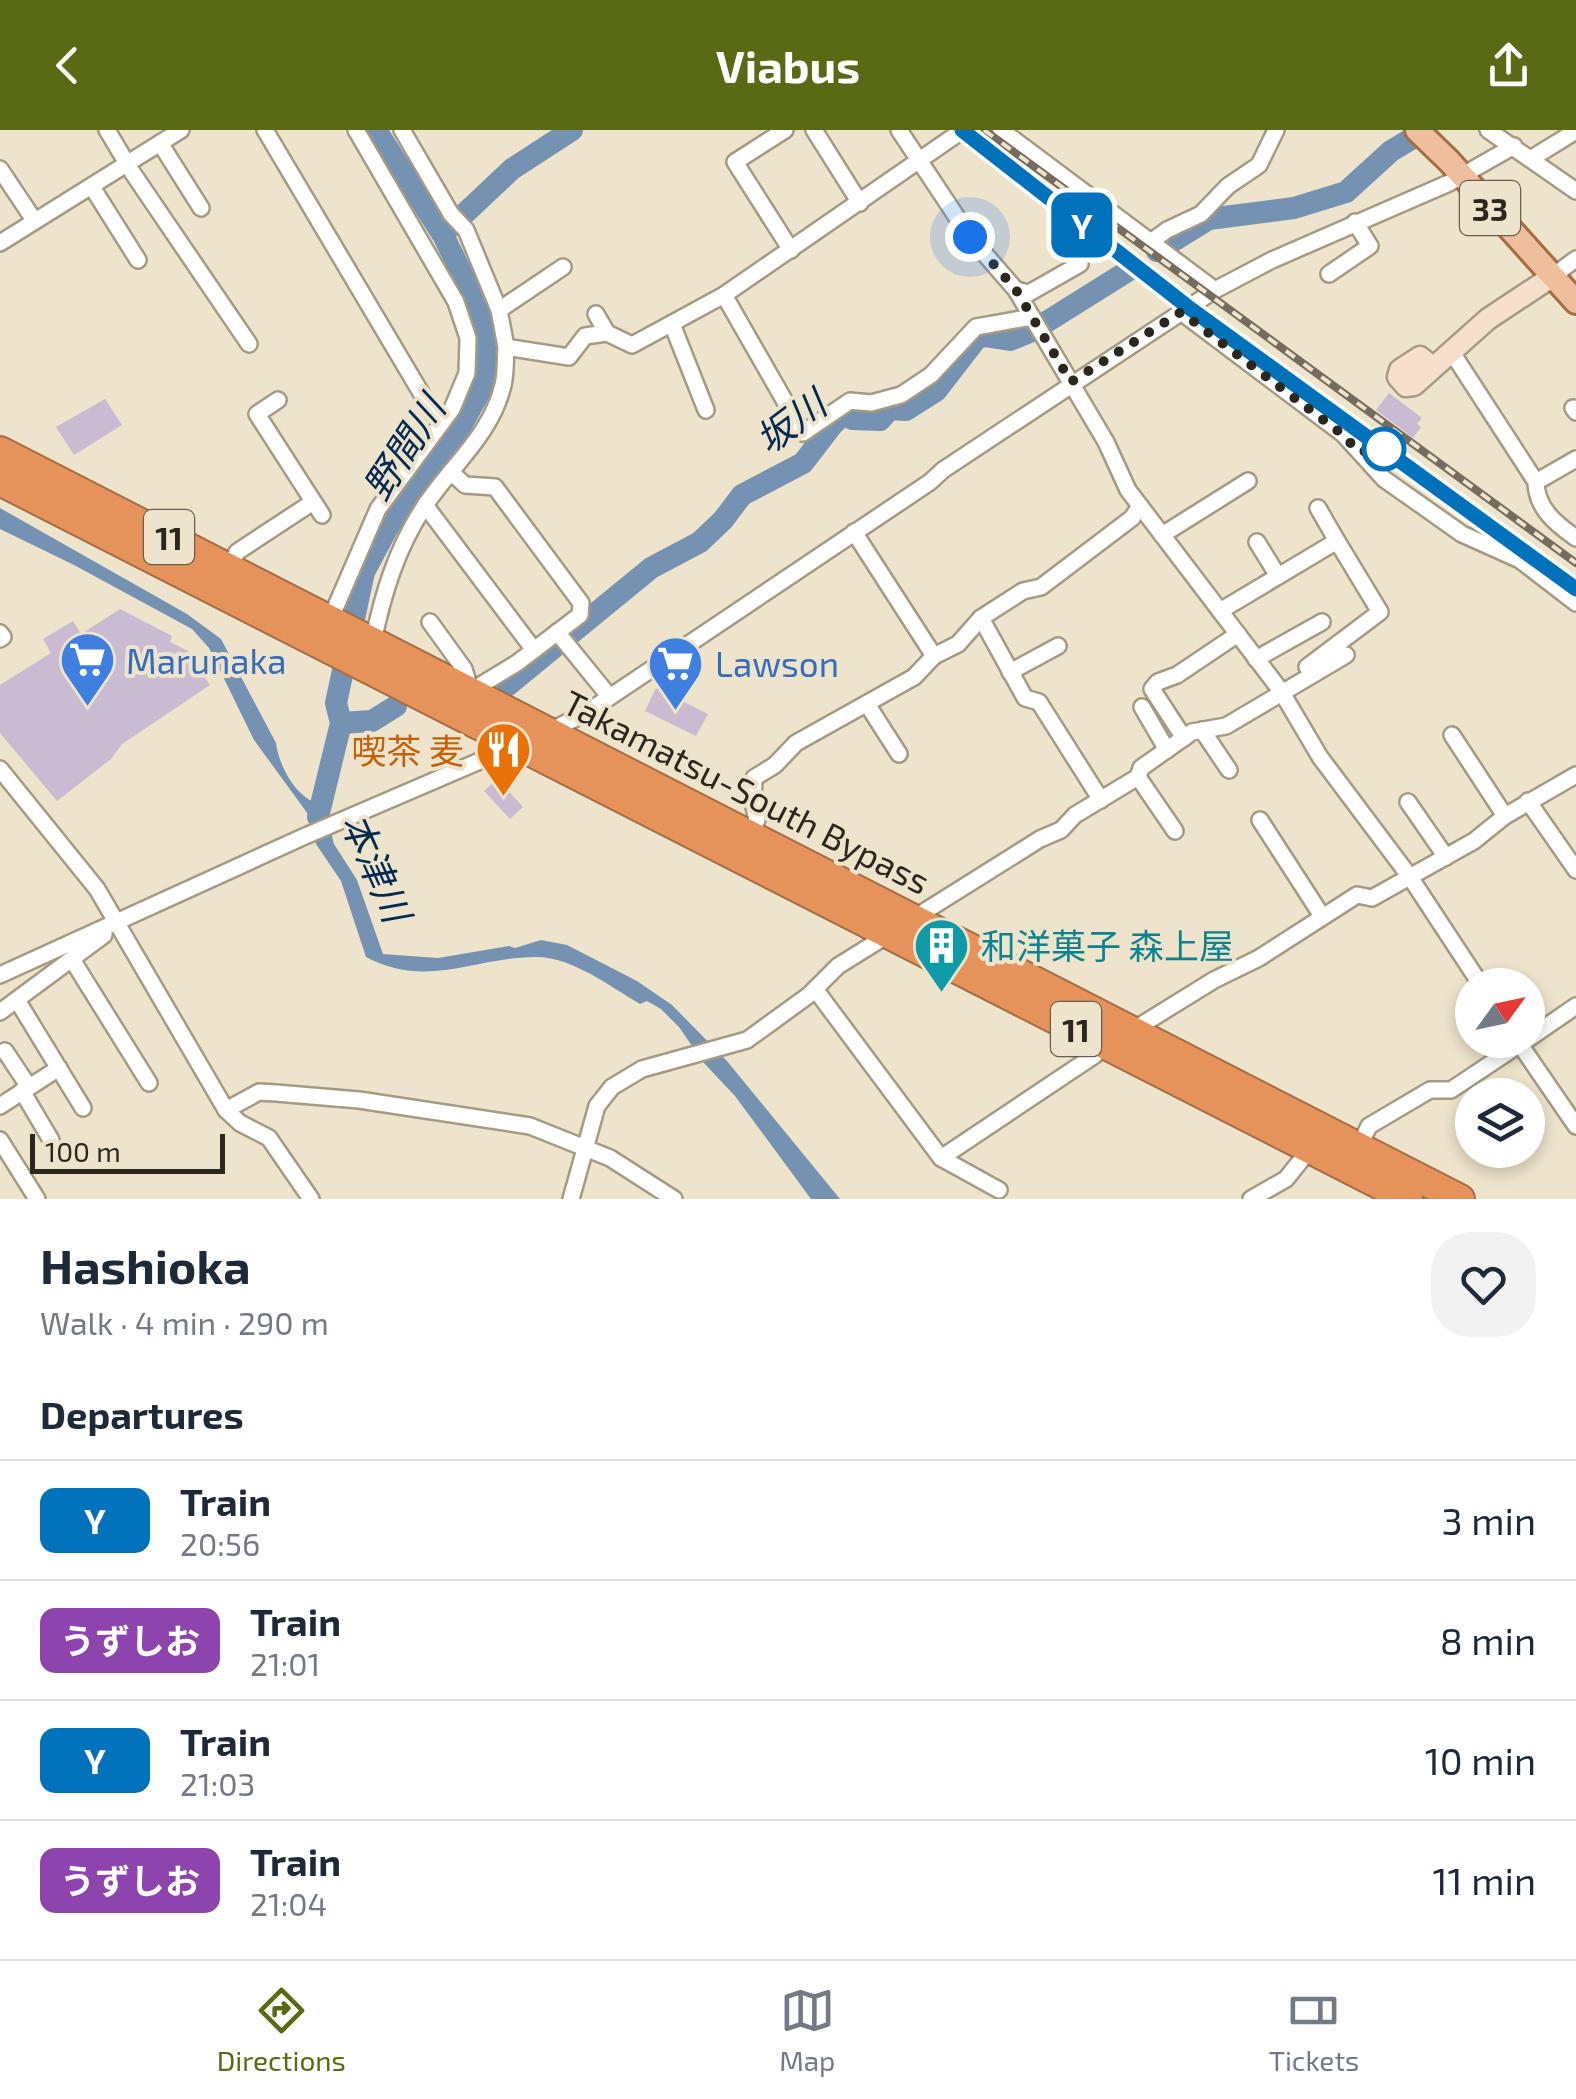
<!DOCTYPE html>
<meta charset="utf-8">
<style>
:root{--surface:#fff;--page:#f2f2f3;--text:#1f2937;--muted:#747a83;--line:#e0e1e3;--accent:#5a6913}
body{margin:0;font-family:"Exo 2","Noto Sans JP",sans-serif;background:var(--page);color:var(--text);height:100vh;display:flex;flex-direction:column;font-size:38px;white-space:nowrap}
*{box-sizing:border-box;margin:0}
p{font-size:32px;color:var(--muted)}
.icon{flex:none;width:55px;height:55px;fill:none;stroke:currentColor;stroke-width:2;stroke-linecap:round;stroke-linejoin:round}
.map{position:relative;height:1069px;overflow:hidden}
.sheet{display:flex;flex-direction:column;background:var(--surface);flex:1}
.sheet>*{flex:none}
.badge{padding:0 20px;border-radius:15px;font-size:35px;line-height:65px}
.needle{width:65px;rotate:57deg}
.controls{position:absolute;left:1455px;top:838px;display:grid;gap:20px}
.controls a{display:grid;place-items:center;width:90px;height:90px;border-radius:50%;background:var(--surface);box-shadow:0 5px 15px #0003;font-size:50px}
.scale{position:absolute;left:30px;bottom:25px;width:195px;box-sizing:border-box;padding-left:10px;border:5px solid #2b271e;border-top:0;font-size:28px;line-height:35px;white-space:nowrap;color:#2b271e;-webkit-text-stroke:8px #eee3cb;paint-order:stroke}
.you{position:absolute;width:50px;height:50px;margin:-25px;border:8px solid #fff;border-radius:50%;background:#1a73e8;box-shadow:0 0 0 15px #1a73e833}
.map>.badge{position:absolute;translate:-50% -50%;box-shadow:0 0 0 5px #fff}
h2{padding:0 40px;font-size:38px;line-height:90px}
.round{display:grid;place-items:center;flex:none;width:105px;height:105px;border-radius:40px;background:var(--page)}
.head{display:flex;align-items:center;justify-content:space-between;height:170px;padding:0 40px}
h1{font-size:48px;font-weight:700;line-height:75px}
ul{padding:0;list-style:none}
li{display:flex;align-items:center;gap:30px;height:120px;padding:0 40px;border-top:2px solid var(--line)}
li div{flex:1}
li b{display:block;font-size:38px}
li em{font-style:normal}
li .badge{min-width:110px;font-weight:700;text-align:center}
header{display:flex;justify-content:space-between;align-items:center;height:130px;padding:0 40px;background:var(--accent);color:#fff;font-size:45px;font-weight:700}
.menu{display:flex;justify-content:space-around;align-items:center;height:140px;border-top:2px solid var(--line);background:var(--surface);font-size:28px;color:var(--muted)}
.menu a{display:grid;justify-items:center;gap:5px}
.menu .on{color:var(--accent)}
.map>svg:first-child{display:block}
.water{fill:#7692b3}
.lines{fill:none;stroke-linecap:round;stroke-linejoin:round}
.river{stroke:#7692b3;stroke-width:22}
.building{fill:#c9bbd2}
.street-casing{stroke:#a59b84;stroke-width:20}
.secondary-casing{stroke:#a59b84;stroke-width:25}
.primary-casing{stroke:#a46d46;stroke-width:28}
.highway-casing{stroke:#a46d46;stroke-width:32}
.street{stroke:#fff;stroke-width:15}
.secondary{stroke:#f7dfce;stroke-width:20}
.primary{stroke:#efbe9d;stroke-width:22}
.highway{stroke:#e5935b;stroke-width:28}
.rail-casing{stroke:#746d5f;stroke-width:8}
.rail{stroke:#eee3cb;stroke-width:4;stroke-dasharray:11;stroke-linecap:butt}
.line-casing{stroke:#fff;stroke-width:22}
.line{stroke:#0072bc;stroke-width:15}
.walk{stroke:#2b271e;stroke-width:10;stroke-dasharray:0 18}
.stop-dot{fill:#fff;stroke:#0072bc;stroke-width:5}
.labels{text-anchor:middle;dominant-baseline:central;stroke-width:8;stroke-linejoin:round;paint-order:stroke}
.shield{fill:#eee3cb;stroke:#665f52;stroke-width:2.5}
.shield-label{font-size:32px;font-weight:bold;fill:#2b271e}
.shop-label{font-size:35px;fill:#366cbe;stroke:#eee3cb;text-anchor:start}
.food-label{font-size:35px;fill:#c56008;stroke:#eee3cb;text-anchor:end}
.street-label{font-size:35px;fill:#2b271e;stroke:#eee3cb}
.culture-label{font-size:35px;fill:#0d838f;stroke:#eee3cb;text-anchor:start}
.water-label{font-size:38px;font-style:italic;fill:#002953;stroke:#eee3cb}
</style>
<header><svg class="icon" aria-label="back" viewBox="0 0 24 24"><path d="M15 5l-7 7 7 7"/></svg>Viabus<svg class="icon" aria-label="share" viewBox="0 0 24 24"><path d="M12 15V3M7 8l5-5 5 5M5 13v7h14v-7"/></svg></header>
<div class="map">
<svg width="1576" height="1069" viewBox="0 0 1576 1069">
<rect width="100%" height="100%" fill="#eee3cb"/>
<path class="water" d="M0,378l187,106 34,25 55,104c3,24 22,59 48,62l10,39 23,36 26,74 55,4 71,-12 6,2 26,-8 26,5 70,36 35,24 55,56 113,138h-29l-76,-103 -32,-34 -24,-35 -18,-18 -14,-8 -7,3c-31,-18 -69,-48 -106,-47 -60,1 -108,32 -168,0l-25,-76 -25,-37 -3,-23 -59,-81 -45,-92 -17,-19 -118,-64 -74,-36z"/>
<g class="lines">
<g class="river">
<path d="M443,104l69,-65 60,-39"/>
<path d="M1157,121l52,-32 85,-11 52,-16 45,-41 35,-21"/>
<path d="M507,556l144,-118 49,-26 23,-22 19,-25 61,-32 30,-39 11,-10 8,5 28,1 10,-11 16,1 30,-19 41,-53 7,-2 26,4 22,-9 99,-62"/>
<path d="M341,593l31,-2 24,-15"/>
<path d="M318,687l23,-94 -5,-20 28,-131 23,-43 70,-96 24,-43 6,-31 -7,-44 -13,-31 -24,-49 -67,-105"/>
</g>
</g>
<g class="building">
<path d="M1389,263l33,25 -5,6 4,3 -8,11 -37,-28z"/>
<path d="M105,269l17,26 -48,30 -18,-28z"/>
<path d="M120,479l52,27 -2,6 18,9 22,34 -88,59 -11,15 -54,42 -57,-68v-48l51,-32 -8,-14 30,-18 8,13z"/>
<path d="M656,558l52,26 -12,22 -51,-25z"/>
<path d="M497,649l26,28 -13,12 -26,-28z"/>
</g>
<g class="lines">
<defs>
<g id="street">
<path d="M107,0l25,42 117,172"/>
<path d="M265,0l168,283 12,5"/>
<path d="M402,0l49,84 15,16 33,80 7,37 63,10 16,-21 22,-3 25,12 92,-50 239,-165"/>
<path d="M785,0l-50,32 56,88"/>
<path d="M814,0l46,73"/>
<path d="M899,0l71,107 46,53 90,152 22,48 153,201 39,66 90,120 71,108"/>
<path d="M1001,0l214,160"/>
<path d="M1488,0l88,61"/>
<path d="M160,13l41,65"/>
<path d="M1532,28l44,-27"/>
<path d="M0,39l34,51"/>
<path d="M92,57l46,73"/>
<path d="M1152,111l15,-11 34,-16 27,-28 31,-21 17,-35"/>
<path d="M0,113l181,-113"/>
<path d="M1329,144l41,-28 -15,-24"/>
<path d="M1553,146l23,-17"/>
<path d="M1016,160l13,3 51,-29"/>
<path d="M724,165l79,138 47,-32 21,2 30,-8 30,-20 45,-48 56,-10"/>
<path d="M499,180l64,-43"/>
<path d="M1181,182l162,122 41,45 78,55 58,26 56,43"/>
<path d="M596,184l11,19"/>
<path d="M672,194l34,86"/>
<path d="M1451,221l85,131c0,26 20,42 40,56"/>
<path d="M278,270l-21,14 65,101"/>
<path d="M1573,278l3,4"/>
<path d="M1536,352l40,-23"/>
<path d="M425,375l109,145"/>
<path d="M1318,378l19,33"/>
<path d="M854,402l80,124"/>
<path d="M1162,405l86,-54"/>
<path d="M1257,412l21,34"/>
<path d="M230,438l7,-16 76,-50"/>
<path d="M1220,481l117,-70 43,71 -73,55"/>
<path d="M981,488l44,80 14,4 62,98"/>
<path d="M330,490l48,-111 74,-100 15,-36 1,-35 -12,-36 -100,-172"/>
<path d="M430,492l34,47 7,22 46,-28 63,-48 1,-12 -86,-116 -30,-2 -14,-13"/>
<path d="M557,502l52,64"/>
<path d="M0,503l3,4 -3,2"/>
<path d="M373,512c10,-49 24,-94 51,-135 26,-40 68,-73 79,-122 3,-12 2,-26 3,-38"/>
<path d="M1256,529l66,-37"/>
<path d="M1010,542l48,-26"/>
<path d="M867,574l32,50"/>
<path d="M1142,577l25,43"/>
<path d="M1202,600l27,40"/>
<path d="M548,602l38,-19 344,-231 13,-12 272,-180 57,-30 177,-77 65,-37"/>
<path d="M1452,605l53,81"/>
<path d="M1184,608l-32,-49 6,-7 19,-7 61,-41"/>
<path d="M0,639l97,120 129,221 14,13 29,15 42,61"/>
<path d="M1138,647l37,54"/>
<path d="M1528,671l48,69"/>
<path d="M1408,672l38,55"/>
<path d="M1260,690l62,96"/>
<path d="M750,705l7,-15 -4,-18 1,-24 21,-13 21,-22 118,-66 20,-21 24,-12 23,-26 42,-27 18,-4 91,-69 8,-12"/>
<path d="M911,790l129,-81 21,-9 14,-15 63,-38 3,-9 51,-36 34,-6 120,-71"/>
<path d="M73,831l76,122"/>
<path d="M0,845l303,-138 214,-92"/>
<path d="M815,859l126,169"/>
<path d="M17,870l66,108"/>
<path d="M0,882l104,-77"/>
<path d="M1130,902l84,-52 45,-22 98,-63 15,3 102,-57 31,-25 71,-41"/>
<path d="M1528,909l48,-33"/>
<path d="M1517,910l59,86"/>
<path d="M5,921l24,36"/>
<path d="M22,961l29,49"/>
<path d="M0,976l59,-38"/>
<path d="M226,980l33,-18 17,1 83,7 171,26 80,32 64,41"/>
<path d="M0,1010l37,59"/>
<path d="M1359,1017l10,-21 61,-36h21l75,-50"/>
<path d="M999,1060l-58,-32 154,-103"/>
<path d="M571,1069l26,-93 15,-19 30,-18 105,-29 62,-45 29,-29 53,-33"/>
<path d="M1251,1069l35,-20 24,-30"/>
</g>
<path id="secondary" d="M1433,238l-13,-11 -20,13 -2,7 8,9 8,-1 74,-66 65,-43"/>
<path id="primary" d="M1417,0l32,31 127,141"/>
<g id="highway">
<path d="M0,321l1460,748"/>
<path d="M0,351l1408,718"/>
</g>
</defs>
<use href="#street" class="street-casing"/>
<use href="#secondary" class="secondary-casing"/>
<use href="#primary" class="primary-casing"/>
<use href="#highway" class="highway-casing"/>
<use href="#street" class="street"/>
<use href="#secondary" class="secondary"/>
<use href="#primary" class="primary"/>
<use href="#highway" class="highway"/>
<defs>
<g id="rail">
<path d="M962,0l227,177 387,282"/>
<path d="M984,0l592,433"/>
</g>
</defs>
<use href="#rail" class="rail-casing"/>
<use href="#rail" class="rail"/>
</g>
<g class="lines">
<defs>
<path id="line" d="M962,0l226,177 388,282"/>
</defs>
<use href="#line" class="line-casing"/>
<use href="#line" class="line"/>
<path class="walk" d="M970,107l46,53 55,92 110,-70 161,122 17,18 25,-3"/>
</g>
<defs>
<symbol id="supermarket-pin" viewBox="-11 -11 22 30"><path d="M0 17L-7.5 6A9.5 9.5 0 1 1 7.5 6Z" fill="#3f7fe0" stroke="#eee3cb"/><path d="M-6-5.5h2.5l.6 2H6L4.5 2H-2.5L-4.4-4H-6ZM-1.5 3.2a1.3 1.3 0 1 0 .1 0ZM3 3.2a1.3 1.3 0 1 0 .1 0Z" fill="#fff"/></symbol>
<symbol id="restaurant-pin" viewBox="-11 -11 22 30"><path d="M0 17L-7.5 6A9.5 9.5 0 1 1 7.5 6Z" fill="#e8710a" stroke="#eee3cb"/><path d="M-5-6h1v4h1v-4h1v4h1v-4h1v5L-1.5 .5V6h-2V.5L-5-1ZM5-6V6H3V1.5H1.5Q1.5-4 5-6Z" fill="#fff"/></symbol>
<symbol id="building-pin" viewBox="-11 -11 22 30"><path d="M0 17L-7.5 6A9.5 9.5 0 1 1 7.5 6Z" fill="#0f9aa8" stroke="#eee3cb"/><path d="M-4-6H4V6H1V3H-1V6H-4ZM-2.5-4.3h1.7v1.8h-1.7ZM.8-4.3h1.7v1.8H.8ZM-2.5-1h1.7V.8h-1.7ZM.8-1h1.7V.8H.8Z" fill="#fff"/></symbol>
</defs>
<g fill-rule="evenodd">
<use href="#supermarket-pin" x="56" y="498" width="63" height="86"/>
<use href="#supermarket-pin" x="644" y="502" width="63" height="86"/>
<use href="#restaurant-pin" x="472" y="588" width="63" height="86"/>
<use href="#building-pin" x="910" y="784" width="63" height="86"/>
</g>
<circle class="stop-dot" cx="1384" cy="319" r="20"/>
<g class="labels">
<g class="shield">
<rect x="1460" y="51" width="60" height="54" rx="8"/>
<rect x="144" y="380" width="50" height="54" rx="8"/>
<rect x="1051" y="872" width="50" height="54" rx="8"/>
</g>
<g class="shield-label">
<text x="1490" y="78">33</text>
<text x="169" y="407">11</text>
<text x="1076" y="899">11</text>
</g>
<g class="shop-label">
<text x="126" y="530">Marunaka</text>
<text x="715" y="533">Lawson</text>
</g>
<g class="food-label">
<text x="464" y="620">喫茶 麦</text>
</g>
<g class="street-label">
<text transform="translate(747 661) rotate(27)">Takamatsu-South Bypass</text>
</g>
<g class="culture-label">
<text x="981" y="815">和洋菓子 森上屋</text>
</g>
<g class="water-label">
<text transform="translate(790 291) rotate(-37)">坂川</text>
<text transform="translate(403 317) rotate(-57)">野間川</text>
<text transform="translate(377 737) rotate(66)">本津川</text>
</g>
</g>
</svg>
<div class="controls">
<a><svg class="needle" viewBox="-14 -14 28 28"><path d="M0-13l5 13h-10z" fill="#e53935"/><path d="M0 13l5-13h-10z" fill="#747a83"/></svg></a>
<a><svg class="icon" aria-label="layers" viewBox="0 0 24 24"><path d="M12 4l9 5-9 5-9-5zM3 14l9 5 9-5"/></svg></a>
</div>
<div class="scale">100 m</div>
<div class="you" style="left:970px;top:107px"></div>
<b class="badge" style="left:1082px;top:95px;background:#0072bc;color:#fff">Y</b>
</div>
<section class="sheet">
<div class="head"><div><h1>Hashioka</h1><p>Walk · 4 min · 290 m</p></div><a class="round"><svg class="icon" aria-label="heart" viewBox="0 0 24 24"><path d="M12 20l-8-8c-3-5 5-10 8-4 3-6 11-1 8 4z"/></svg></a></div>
<h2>Departures</h2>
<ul>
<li><span class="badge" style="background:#0072bc;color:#fff">Y</span><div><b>Train</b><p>20:56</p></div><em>3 min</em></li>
<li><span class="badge" style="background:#8e44ad;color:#fff">うずしお</span><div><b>Train</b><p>21:01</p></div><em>8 min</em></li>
<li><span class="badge" style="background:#0072bc;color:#fff">Y</span><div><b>Train</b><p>21:03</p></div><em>10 min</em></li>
<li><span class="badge" style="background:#8e44ad;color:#fff">うずしお</span><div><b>Train</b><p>21:04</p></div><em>11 min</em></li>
</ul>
</section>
<nav class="menu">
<a class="on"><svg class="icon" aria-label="directions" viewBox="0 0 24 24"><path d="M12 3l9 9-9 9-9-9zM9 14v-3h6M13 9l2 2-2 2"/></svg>Directions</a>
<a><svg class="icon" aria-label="map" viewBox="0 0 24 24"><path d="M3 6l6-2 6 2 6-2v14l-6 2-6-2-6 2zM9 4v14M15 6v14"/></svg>Map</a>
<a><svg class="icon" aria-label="tickets" viewBox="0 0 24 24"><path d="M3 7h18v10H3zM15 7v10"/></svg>Tickets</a>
</nav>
